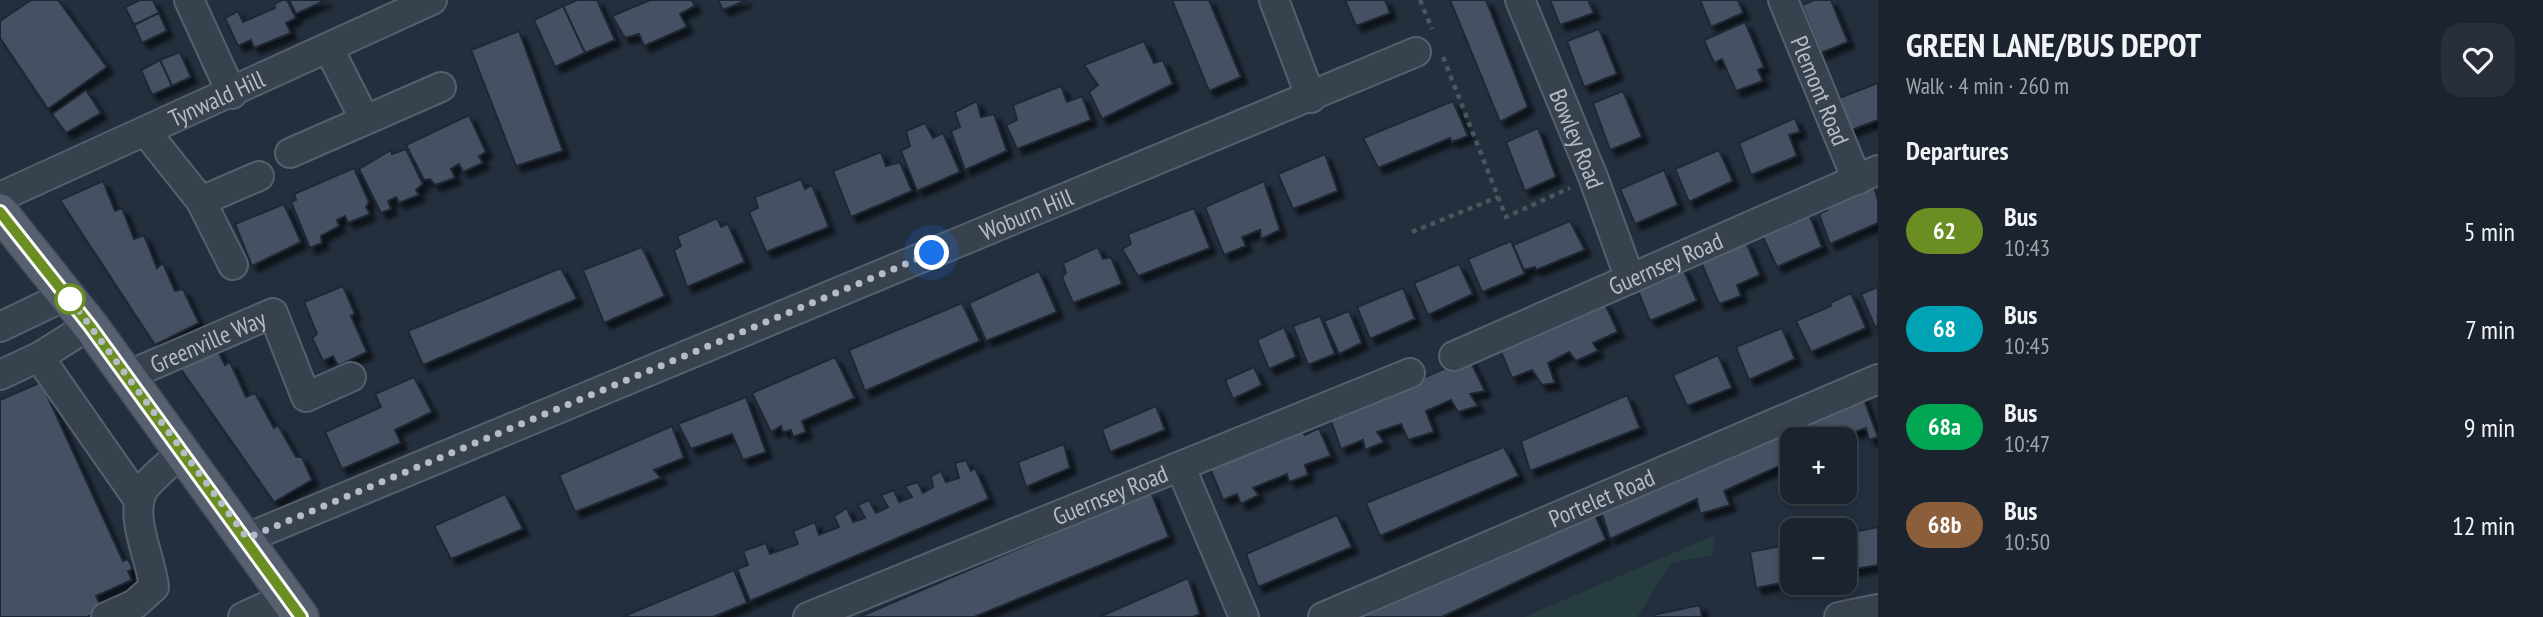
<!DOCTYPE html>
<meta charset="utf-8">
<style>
:root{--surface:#1b232e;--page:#282f3a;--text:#f1f3f6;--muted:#a0a4aa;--line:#39404a}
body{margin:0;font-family:"PT Sans Narrow",sans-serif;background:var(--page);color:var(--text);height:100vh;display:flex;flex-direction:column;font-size:26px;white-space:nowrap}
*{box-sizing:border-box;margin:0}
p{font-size:23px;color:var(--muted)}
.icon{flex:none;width:38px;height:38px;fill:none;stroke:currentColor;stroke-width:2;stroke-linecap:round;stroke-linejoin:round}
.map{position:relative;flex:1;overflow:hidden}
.sheet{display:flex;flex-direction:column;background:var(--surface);width:665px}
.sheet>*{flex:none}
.badge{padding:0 14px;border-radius:23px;font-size:24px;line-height:46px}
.controls{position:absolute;left:1780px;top:427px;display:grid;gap:14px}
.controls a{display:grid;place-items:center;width:77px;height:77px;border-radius:14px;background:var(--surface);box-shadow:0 4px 10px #0003,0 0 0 2px var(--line);font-size:35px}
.you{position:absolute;width:35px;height:35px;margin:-18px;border:5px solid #fff;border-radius:50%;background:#1a73e8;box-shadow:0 0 0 10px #1a73e833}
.map>.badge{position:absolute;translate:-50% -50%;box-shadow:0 0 0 4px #fff}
h2{padding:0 28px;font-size:26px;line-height:63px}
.round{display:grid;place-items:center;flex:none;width:74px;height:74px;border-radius:21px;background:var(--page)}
.head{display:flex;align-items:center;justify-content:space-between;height:119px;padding:0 28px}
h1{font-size:33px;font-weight:700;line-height:52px}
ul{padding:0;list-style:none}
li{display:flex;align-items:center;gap:21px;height:98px;padding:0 28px}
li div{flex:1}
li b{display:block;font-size:26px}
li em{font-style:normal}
li .badge{min-width:77px;font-weight:700;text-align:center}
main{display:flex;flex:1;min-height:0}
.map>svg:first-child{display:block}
.green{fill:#263c3f}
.building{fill:#455162;stroke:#1f2835;stroke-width:2;filter:url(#shadow)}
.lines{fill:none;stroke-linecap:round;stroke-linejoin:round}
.minor-casing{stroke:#565f6c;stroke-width:32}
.major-casing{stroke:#414a57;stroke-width:38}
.path{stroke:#44595c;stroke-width:4.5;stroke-dasharray:5 5;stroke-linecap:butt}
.minor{stroke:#38414e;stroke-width:28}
.major{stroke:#56606e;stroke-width:35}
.line-casing{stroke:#fff;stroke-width:16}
.line{stroke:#6b8e23;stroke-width:10}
.walk{stroke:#b4bcc9;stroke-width:7;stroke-dasharray:0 12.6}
.stop-dot{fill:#fff;stroke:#6b8e23;stroke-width:3.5}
.labels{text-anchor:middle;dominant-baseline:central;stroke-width:7;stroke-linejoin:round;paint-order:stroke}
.street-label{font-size:24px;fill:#b4bcc9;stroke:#1d2633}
</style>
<main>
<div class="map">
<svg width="1878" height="617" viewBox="0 0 1878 617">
<defs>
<filter id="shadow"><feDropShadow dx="6" dy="6" stdDeviation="2" flood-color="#0009"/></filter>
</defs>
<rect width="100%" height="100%" fill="#242f3e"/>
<path class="green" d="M1715,535l-3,20 -41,8 -34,54h-113z"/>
<g class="building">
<path d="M31,0h27l49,67 -59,42 -48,-71v-17z"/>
<path d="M140,0h13l6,13 -25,12 -9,-18z"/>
<path d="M282,0h5l9,18 -10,5 5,10 -37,15 -3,-8 -13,6 -13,-28 13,-7 5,11 32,-14 -1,-4z"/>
<path d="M289,0h37l-30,14z"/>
<path d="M577,0h20l18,40 -30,13 -22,-47z"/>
<path d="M650,0h42l3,6 -15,8 7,13 -43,19 -5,-12 -14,4 -13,-22z"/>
<path d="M718,0h29l-24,10z"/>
<path d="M1172,0h37l32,77 -32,14z"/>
<path d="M1345,0h40l5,13 -34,13z"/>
<path d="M1450,0h36l42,107 -28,15z"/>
<path d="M1550,0h38l6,13 -34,12z"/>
<path d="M1700,0h38l5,13 -32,14z"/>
<path d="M1814,0h17l17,42 -27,11 -19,-48z"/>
<path d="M563,6l22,47 -30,14 -21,-47z"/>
<path d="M159,13l8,18 -25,12 -8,-18z"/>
<path d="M1745,22l19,45 -6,3 5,11 -27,10 -14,-32 -8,4 -10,-23z"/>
<path d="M1599,29l18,45 -33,13 -17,-46z"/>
<path d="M519,31l44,120 -47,15 -45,-116z"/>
<path d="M1144,41l10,22 9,-3 10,24 -71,35 -13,-27 9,-7 -14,-20z"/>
<path d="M180,52l11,25 -19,9 -12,-26z"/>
<path d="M160,60l12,26 -20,9 -11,-25z"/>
<path d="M1878,83v37l-29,11 -15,-31z"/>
<path d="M1061,86l6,16 15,-6 9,24 -74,29 -11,-24 11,-5 -4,-15z"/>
<path d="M86,90l15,23 -35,20 -14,-19z"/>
<path d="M1623,91l19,46 -32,13 -17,-47z"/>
<path d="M977,101l4,16 13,-3 13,37 -42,19 -14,-39 9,-4 -5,-15z"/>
<path d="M1453,101l15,35 -16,6 -2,-4 -72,30 -15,-30z"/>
<path d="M469,115l17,37 -7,4 4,7 -20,9 -4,-8 -8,5 4,9 -20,7 -5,-6 -6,1 -18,-35z"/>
<path d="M1795,118l5,14 -11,3 8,21 -46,19 -12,-32z"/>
<path d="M925,123l8,15 10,-5 17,39 -43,19 -16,-40 9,-5 -4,-15z"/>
<path d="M1538,128l18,49 -31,14 -19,-49z"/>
<path d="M406,149l17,35 -7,6 3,5 -20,8 -3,-6 -8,4 3,8 -10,4 -22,-44 32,-19 1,4z"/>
<path d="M1719,150l14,31 -44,21 -14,-33z"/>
<path d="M881,152l5,14 14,-4 12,29 -61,26 -18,-46z"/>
<path d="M1325,154l13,37 -45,18 -15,-35z"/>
<path d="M354,168l15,34 -3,5 4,7 -22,9 -3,-7 -8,4 2,6 -18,10 1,7 -12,5 -19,-46 5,-2 -2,-6z"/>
<path d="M1664,170l14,35 -43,19 -15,-35z"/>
<path d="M801,179l4,10 7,-4 17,42 -63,25 -17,-40 9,-4 -3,-11z"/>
<path d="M103,181l12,30 7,-3 12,31 10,-4 13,33 6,-5 12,28 8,-2 16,34 -44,22 -95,-145z"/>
<path d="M1264,181l16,49 -19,9 -1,-9 -18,7 4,9 -22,9 -19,-48z"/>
<path d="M1874,187l4,13v23l-48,21 -11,-30 8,-4 -1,-2z"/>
<path d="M284,204l17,38 -49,24 -17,-42z"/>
<path d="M1194,208l16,40 -72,28 -16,-27 9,-5 -3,-10z"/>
<path d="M1809,214l13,33 -45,20 -15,-32z"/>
<path d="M717,218l4,9 7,-3 17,38 -58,25 -13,-37 7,-4 -4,-10z"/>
<path d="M1570,221l15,29 -49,20 -1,-3 -11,3 -11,-25z"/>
<path d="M1511,241l14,33 -43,18 -14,-33z"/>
<path d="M1746,242l14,33 -23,10 4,11 -22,8 -18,-42z"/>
<path d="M642,247l23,49 -61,27 -21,-53z"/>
<path d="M1098,247l5,12 8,-2 11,27 -49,19 -11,-26 4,-4 -3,-10z"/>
<path d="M1459,264l14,30 -45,21 -14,-32z"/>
<path d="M561,268l16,31 -154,66 -15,-34z"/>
<path d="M1683,268l14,33 -47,20 -13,-33z"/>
<path d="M1039,271l18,41 -71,29 -17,-38z"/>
<path d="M343,286l12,28 -4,2 16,36 -29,14 -5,-10 -10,5 -11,-23 5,-4 -13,-32z"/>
<path d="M1878,287v38l-3,2 -14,-33z"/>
<path d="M1403,288l12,31 -45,20 -13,-32z"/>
<path d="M1851,293l15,35 -55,24 -15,-31 35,-15 -1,-3z"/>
<path d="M1604,302l14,30 -25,11 5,8 -22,10 -7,-9 -21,11 7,20 -13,2 -10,-15 -20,8 -13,-31z"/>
<path d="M962,303l18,38 -115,50 -16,-41z"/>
<path d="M1349,311l13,32 -23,11 -15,-33z"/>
<path d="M1320,316l15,38 -27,11 -15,-39z"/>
<path d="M1284,327l12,30 -27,12 -12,-29z"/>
<path d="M1782,328l13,31 -46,21 -13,-33z"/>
<path d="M216,347l9,18 5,-3 16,35 9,-4 19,35 4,-3 18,32h6l10,23 -38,22 -96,-137z"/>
<path d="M1718,355l14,33 -45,18 -14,-31z"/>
<path d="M835,357l20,41 -53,23 4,11 -13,5 -2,-7 -8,2 -2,-6 -10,6 -19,-39z"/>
<path d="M1469,358l16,33 -15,3 8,12 -20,6 -7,-12 -25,11 8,21 -26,8 -7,-16 -24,8 7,10 -19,8 -2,-10 -22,9 -11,-31z"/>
<path d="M1254,367l8,18 -29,14 -8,-19z"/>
<path d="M414,377l18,35 -37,18 6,13 -59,26 -17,-37 56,-25 -6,-13z"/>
<path d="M41,382l82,179 5,-2 5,10 -5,2 4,9 -36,16 7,14 -16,7h-87v-217z"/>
<path d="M1861,392l17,45 -9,3 -3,-12 -31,11h-43v21l-68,31 6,14 -30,9 -3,-15 -87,40 -11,-35z"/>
<path d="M1627,395l13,33 -110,43 -9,-30z"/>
<path d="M746,397l20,55 -23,8 -11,-26 -41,15 -13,-25z"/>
<path d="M1156,406l9,24 -55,22 -8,-23z"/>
<path d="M672,426l12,32 -30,12 7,8 -86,34 -16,-37z"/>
<path d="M1319,428l12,28 -26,9 3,10 -19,7 -2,-8 -34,14 6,7 -18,9 -4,-10 -14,6 -13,-32 90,-39 5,6z"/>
<path d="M1064,444l6,24 -44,19 -8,-25z"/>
<path d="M1504,447l15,29 -139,60 -14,-33z"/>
<path d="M966,460l5,11 4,-3 14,31 -239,102 -13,-32 11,-4 -5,-14 23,-8 4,11 28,-10 -5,-13 22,-9 4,13 20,-8 -5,-11 13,-8 6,14 12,-4 -7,-13 11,-5 7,13 12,-6 -7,-12 13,-5 5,12 13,-5 -7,-11 13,-4 5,11 10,-6 -2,-11 10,-5 5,11 13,-4 -4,-15z"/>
<path d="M1151,492l18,45 -195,80h-115z"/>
<path d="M505,494l18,35 -72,30 -17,-33z"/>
<path d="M1592,508l14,32 -164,77h-110z"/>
<path d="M1337,515l15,32 -94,40 -12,-33z"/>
<path d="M1878,527v38l-34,6v-37z"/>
<path d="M1792,544v37l-36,7 -6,-36z"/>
<path d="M734,570l13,33 -34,14h-91z"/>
<path d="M1188,578l12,36 -7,3h-94z"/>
<path d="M1700,605l2,12h-48l-1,-2z"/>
</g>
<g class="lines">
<defs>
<g id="minor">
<path d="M189,0l43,94"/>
<path d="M1274,0l37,98"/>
<path id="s1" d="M1520,0l73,177 37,102"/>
<path id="s2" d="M1783,0l74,180"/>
<path d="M329,49l36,71"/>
<path d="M146,132l55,69 32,64"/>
<path d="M290,153l151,-66"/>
<path id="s3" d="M0,197l432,-197"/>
<path d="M201,201l58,-25"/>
<path d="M0,327l67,-32"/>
<path id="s4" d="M1454,356l424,-186"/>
<path d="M39,357l99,142"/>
<path d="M0,375l39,-18 51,-32"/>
<path id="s5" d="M127,376l146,-63 33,84 45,-20"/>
<path d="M1181,468l63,149"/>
<path id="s6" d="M247,538l1169,-486"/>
<path d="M106,617l29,-13 19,-17c-3,-31 -28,-75 -8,-101 11,-13 25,-23 37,-35"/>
<path d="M243,617l44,-20"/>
<path id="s7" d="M808,617l602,-244"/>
<path id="s8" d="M1323,617l555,-238"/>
<path d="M1839,617l39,-8"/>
</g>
<path id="major" d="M0,212l90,113 211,292"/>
</defs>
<use href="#minor" class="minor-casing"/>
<use href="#major" class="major-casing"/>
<g class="path">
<path d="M1420,0l12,29"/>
<path d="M1443,57l63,160 64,-29"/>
<path d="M1412,232l86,-35"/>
</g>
<use href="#minor" class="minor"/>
<use href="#major" class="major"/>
</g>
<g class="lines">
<defs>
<path id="line" d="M0,212l90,114 211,291"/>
</defs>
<use href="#line" class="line-casing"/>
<use href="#line" class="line"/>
<path class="walk" d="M70,299l-3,-4 180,243 685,-285"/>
</g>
<circle class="stop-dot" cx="70" cy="299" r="14"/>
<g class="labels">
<g class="street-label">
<text stroke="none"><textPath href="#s2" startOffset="98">Plemont Road</textPath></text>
<text stroke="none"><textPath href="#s3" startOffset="238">Tynwald Hill</textPath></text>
<text stroke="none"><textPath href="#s1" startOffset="150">Bowley Road</textPath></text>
<text stroke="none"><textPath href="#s6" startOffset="844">Woburn Hill</textPath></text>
<text stroke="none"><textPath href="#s4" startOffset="231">Guernsey Road</textPath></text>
<text stroke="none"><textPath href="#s5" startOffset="88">Greenville Way</textPath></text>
<text stroke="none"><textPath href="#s7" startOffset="326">Guernsey Road</textPath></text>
<text stroke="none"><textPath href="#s8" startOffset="303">Portelet Road</textPath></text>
</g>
</g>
</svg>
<div class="controls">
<a>+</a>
<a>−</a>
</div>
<div class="you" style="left:932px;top:253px"></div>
</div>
<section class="sheet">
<div class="head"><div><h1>GREEN LANE/BUS DEPOT</h1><p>Walk · 4 min · 260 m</p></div><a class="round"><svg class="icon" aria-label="heart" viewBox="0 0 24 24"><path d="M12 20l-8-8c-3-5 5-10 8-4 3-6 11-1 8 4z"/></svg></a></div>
<h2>Departures</h2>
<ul>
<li><span class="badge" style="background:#6b8e23;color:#fff">62</span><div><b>Bus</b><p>10:43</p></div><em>5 min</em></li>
<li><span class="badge" style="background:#00a3b4;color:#fff">68</span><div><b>Bus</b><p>10:45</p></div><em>7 min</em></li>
<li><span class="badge" style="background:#00a651;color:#fff">68a</span><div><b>Bus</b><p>10:47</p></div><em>9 min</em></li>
<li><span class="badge" style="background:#8b5e3c;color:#fff">68b</span><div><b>Bus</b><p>10:50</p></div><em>12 min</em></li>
</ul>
</section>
</main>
